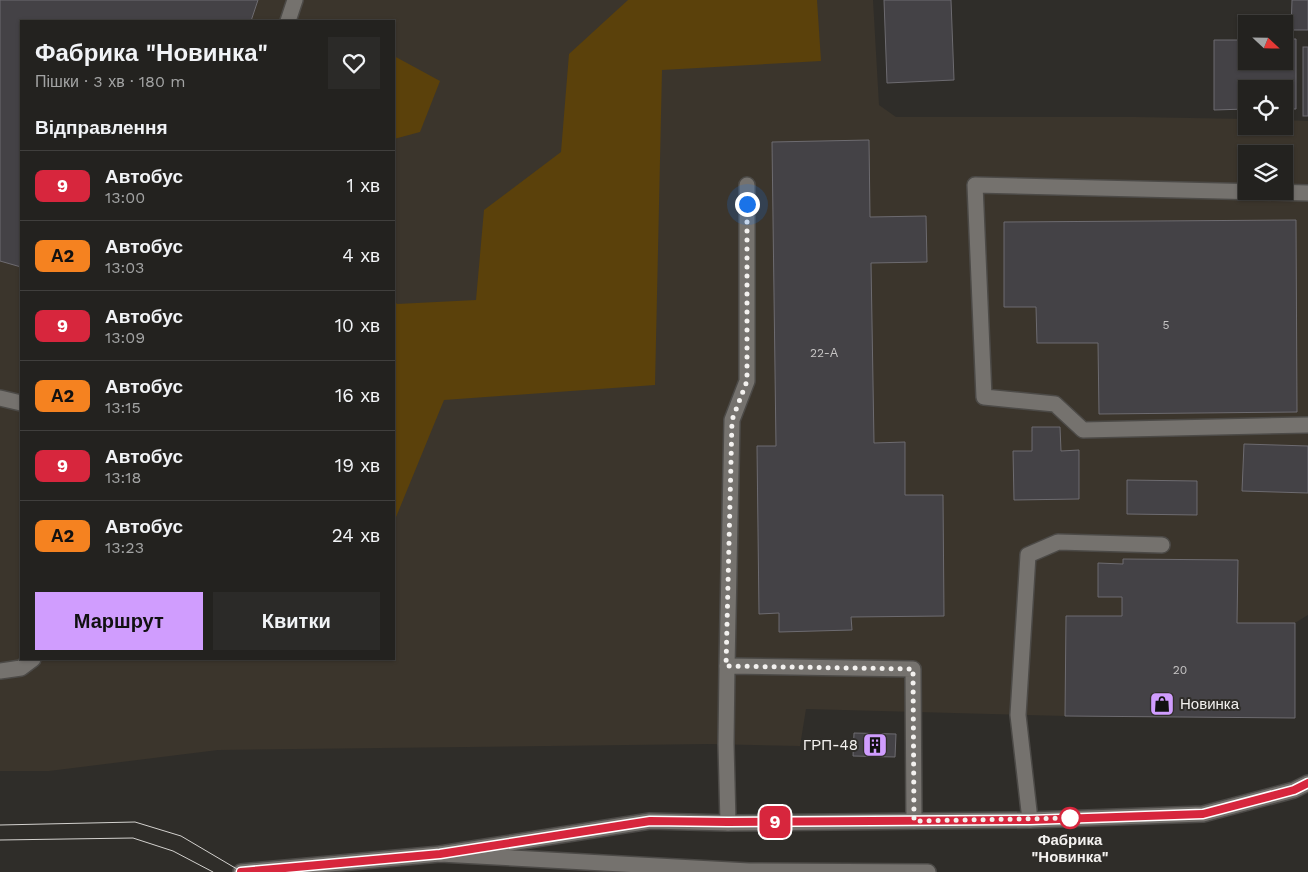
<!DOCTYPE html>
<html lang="uk">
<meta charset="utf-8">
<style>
:root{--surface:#23221f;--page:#2b2a28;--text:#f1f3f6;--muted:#a3a4a4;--line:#403f3d;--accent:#d09dfe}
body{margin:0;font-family:"Work Sans",sans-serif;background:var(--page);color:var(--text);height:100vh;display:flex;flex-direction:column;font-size:19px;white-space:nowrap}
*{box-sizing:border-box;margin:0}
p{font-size:16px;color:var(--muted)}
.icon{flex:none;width:28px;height:28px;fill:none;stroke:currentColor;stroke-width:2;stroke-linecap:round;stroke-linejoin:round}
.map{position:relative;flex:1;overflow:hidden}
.sheet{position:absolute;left:20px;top:20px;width:375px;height:640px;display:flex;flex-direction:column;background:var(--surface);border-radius:0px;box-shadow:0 1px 4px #0004,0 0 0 1px var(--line)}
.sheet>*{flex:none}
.badge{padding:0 10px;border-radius:8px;font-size:18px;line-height:32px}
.needle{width:32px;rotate:112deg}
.tools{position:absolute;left:1238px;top:15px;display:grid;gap:10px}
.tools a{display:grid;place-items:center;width:55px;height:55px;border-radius:0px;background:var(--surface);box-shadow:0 1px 4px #0004,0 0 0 1px var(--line);font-size:25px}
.you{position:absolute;width:25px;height:25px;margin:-12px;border:4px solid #fff;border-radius:50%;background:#1a73e8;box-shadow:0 0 0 8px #1a73e833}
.map>.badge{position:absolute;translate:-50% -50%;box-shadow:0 0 0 2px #fff}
h2{padding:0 15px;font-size:19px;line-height:45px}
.round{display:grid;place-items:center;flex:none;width:52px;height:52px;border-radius:0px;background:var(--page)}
.overview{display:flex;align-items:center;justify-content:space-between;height:85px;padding:0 15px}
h1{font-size:24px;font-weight:600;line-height:38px}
.action{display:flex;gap:10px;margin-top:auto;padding:10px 15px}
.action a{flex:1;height:58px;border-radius:0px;background:var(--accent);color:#111;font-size:20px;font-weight:600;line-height:58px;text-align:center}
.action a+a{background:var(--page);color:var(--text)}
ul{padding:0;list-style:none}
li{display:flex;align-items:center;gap:15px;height:70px;padding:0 15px;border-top:1px solid var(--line)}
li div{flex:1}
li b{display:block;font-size:19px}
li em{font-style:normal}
li .badge{min-width:55px;font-weight:700;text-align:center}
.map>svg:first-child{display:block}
.built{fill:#3b352c;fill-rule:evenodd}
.green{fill:#5b410b}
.building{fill:#444246;stroke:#6d6b70}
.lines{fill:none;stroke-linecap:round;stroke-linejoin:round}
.service-casing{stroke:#4c4a47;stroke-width:18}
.secondary-casing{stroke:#4c4a47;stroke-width:18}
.service{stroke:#75726e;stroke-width:15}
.secondary{stroke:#75726e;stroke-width:15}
.tram{stroke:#d3d1ce;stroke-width:1}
.line-casing{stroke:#fff;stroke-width:11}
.line{stroke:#d7263d;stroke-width:8}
.walk{stroke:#f3f1ef;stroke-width:5;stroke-dasharray:0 9}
.stop-dot{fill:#fff;stroke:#d7263d;stroke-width:2.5}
.labels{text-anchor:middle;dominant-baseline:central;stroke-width:4;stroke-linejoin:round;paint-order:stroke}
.number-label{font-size:12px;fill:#c7c5c5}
.poi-label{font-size:15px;fill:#f3f1ef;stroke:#2f2d29;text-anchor:start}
.stop-label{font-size:15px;font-weight:bold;fill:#f3f1ef;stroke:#2f2d29}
</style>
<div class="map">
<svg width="1308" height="872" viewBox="0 0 1308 872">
<rect width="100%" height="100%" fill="#2f2d29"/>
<path class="built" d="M0,0h873l6,105 17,12h240l110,2v7h38v-6l24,1v494l-13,8v95l-230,-2 -259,-7 -6,37 -90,-2 -492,6 -169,21h-49zM21,21h373v638h-373zM1246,154h38v37h-38z"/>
<g class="green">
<path d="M628,0h189l4,61 -159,9 -7,315 -211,15 -50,122v-222l3,4 79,-4 8,-90 77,-58 8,-98z"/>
<path d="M394,56l46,25 -20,51 -26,7z"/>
</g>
<g class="building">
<path d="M0,0h258l-7,21h-230v246l-21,-6z"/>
<path d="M884,0h67l3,80 -67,3z"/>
<path d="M1292,0h16v30h-17z"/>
<path d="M1284,39h12v70h-12v-20h-38v20l-32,1v-70h32v21h38z"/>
<rect x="1303" y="47" width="5" height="69"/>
<path d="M869,140l1,77 56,-1 1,46 -56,1 3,180 31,-1v53h38l1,121 -93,1 1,13 -73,2v-19l-20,1 -2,-168h19l-4,-304z"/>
<path d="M1296,220l1,192 -198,2 -1,-71h-61l-1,-36h-32v-85z"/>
<path d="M1032,427h28l1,24 18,-1v49l-65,1 -1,-49h19z"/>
<path d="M1244,444l64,2v47l-66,-2z"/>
<path d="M1127,480l70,1v34l-70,-1z"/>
<path d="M1123,559l115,1 -1,63h58v95l-230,-2 1,-100h56v-19h-24v-34l25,1z"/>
<path d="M854,733l42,1 -1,23 -42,-1z"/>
</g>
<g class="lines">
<defs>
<g id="service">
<path d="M288,21l7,-21"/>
<path d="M1308,193l-333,-8 9,212 71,7 28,26 225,-5"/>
<path d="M0,398l21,5"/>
<path d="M727,666l5,-246 15,-39v-196"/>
<path d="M0,671l21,-3 12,-9"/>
<path d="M1030,820l-12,-105 10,-160 30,-13 104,3"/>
<path d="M728,823l-2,-79 1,-78 186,3 1,152"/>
</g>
<g id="secondary">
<path d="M440,854l210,-33 78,2 302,-3 173,-6 91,-24 14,-7"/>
<path d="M241,872l199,-18 309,17 179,1"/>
</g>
</defs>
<use href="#service" class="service-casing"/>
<use href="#secondary" class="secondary-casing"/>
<use href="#service" class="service"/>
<use href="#secondary" class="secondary"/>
<g class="tram">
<path d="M0,825l135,-3 46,14 61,36"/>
<path d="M0,840l133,-2 40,13 40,21"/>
</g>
</g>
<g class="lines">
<defs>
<path id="line" d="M241,872l199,-18 210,-33 78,1 302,-2 173,-6 91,-24 14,-7"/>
</defs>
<use href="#line" class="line-casing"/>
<use href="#line" class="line"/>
<path class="walk" d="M747,204v177l-15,39 -6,246 187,3 1,152 156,-3"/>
</g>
<defs>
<symbol id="shop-square" viewBox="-11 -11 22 22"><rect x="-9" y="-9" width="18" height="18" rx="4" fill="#d09dfe" stroke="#2f2d29"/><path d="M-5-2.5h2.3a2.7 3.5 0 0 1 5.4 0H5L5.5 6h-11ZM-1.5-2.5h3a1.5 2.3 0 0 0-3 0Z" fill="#111"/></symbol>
<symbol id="building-square" viewBox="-11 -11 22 22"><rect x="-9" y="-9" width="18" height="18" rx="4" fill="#d09dfe" stroke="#2f2d29"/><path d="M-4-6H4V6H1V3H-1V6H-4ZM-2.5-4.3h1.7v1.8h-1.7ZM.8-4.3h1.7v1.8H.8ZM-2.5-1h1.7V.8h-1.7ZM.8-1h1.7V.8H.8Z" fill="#111"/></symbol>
</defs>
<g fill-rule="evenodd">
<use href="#shop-square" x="1148" y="690" width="28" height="28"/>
<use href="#building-square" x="861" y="731" width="28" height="28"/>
</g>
<circle class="stop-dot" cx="1070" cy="818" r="10"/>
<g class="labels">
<g class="number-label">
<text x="1166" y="325">5</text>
<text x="824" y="353">22-А</text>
<text x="1180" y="670">20</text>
</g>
<g class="poi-label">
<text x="1180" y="704">Новинка</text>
<text x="858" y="745" text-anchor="end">ГРП-48</text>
</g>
<g class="stop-label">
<text x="1070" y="840">Фабрика<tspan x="1070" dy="17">"Новинка"</tspan></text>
</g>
</g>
</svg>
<div class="tools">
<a><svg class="needle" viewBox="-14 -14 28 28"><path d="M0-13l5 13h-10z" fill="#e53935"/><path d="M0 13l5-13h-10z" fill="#a3a4a4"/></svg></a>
<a><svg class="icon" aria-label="locate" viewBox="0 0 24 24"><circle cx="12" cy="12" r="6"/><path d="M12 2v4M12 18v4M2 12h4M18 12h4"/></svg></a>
<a><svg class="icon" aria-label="layers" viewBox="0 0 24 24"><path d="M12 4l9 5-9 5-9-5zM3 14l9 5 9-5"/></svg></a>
</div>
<div class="you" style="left:747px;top:204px"></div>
<b class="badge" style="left:775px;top:822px;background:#d7263d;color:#fff">9</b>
<section class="sheet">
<div class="overview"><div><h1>Фабрика &quot;Новинка&quot;</h1><p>Пішки · 3 хв · 180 m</p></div><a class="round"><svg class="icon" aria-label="heart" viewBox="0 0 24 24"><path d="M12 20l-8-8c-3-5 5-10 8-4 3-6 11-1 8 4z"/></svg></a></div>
<h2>Відправлення</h2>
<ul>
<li><span class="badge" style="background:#d7263d;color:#fff">9</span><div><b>Автобус</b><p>13:00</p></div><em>1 хв</em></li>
<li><span class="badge" style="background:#f58220;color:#111">А2</span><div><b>Автобус</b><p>13:03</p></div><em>4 хв</em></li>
<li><span class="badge" style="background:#d7263d;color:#fff">9</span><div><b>Автобус</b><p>13:09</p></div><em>10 хв</em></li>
<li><span class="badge" style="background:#f58220;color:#111">А2</span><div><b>Автобус</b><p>13:15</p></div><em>16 хв</em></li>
<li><span class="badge" style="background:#d7263d;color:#fff">9</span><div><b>Автобус</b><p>13:18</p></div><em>19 хв</em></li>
<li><span class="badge" style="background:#f58220;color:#111">А2</span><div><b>Автобус</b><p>13:23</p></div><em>24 хв</em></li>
</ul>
<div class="action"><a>Маршрут</a><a>Квитки</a></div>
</section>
</div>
